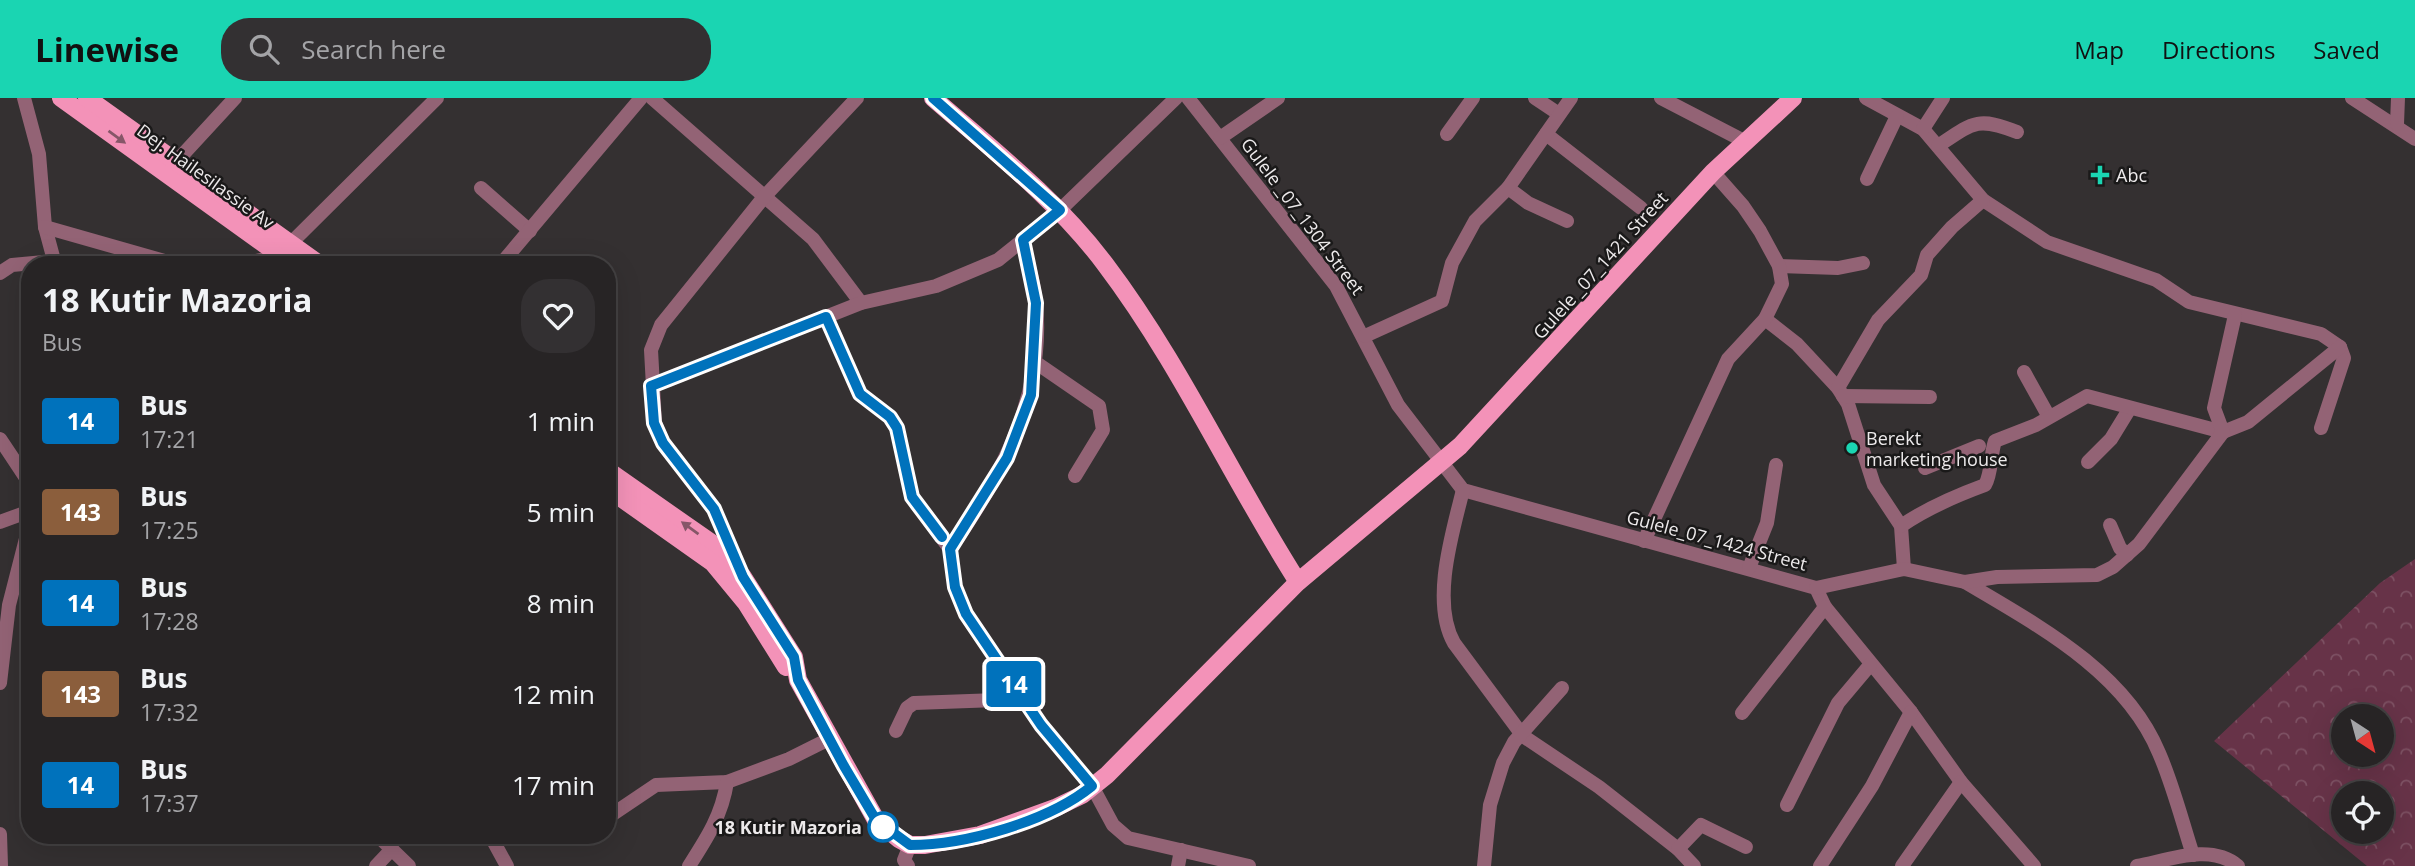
<!DOCTYPE html>
<style>
:root{--surface:#272425;--page:#333032;--text:#f1f3f6;--muted:#a4a4a7;--line:#434142;--accent:#1ad5b2}
body{margin:0;font-family:"Open Sans",sans-serif;background:var(--page);color:var(--text);height:100vh;display:flex;flex-direction:column;font-size:26px;white-space:nowrap}
*{box-sizing:border-box;margin:0}
p{font-size:23px;color:var(--muted)}
.icon{flex:none;width:38px;height:38px;fill:none;stroke:currentColor;stroke-width:2;stroke-linecap:round;stroke-linejoin:round}
.map{position:relative;flex:1;overflow:hidden}
.details{position:absolute;left:21px;top:158px;width:595px;height:588px;display:flex;flex-direction:column;background:var(--surface);border-radius:28px;box-shadow:0 7px 28px #0002,0 0 0 2px var(--line)}
.details>*{flex:none}
.badge{padding:0 14px;border-radius:5px;font-size:24px;line-height:46px}
.needle{width:46px;rotate:144deg}
.fabs{position:absolute;left:2331px;top:606px;display:grid;gap:14px}
.fabs a{display:grid;place-items:center;width:63px;height:63px;border-radius:50%;background:var(--surface);box-shadow:0 7px 28px #0002,0 0 0 2px var(--line);font-size:35px}
.map>.badge{position:absolute;translate:-50% -50%;box-shadow:0 0 0 4px #fff}
.round{display:grid;place-items:center;flex:none;width:74px;height:74px;border-radius:28px;background:var(--page)}
.headline{display:flex;align-items:center;justify-content:space-between;height:119px;padding:0 21px}
h1{font-size:33px;font-weight:700;line-height:52px}
ul{padding:0;list-style:none}
li{display:flex;align-items:center;gap:21px;height:91px;padding:0 21px}
li div{flex:1}
li b{display:block;font-size:26px}
li em{font-style:normal}
li .badge{min-width:77px;font-weight:700;text-align:center}
header{display:flex;align-items:center;gap:42px;box-sizing:border-box;height:98px;padding:0 35px;background:var(--accent);color:#111}
header strong{font-size:33px}
nav{display:flex;gap:38px;margin-inline-start:auto;font-size:24px}
.search{width:490px;height:63px;background:var(--page);display:flex;align-items:center;gap:18px;box-sizing:border-box;padding:0 24px;border-radius:28px;color:var(--muted);font-size:26px}
.map>svg:first-child{display:block}
.forest{fill:url(#forest-crowns);fill-rule:evenodd}
.lines{fill:none;stroke-linecap:round;stroke-linejoin:round}
.minor{stroke:#936375;stroke-width:14}
.major{stroke:#f392b8;stroke-width:18}
.oneway{fill:#865668}
.line-casing{stroke:#fff;stroke-width:16}
.line{stroke:#0072bc;stroke-width:10}
.poi-dot{fill:#1ad5b2;stroke:#1a1919;stroke-width:2.5}
.stop-dot{fill:#fff;stroke:#0072bc;stroke-width:3.5}
.labels{text-anchor:middle;dominant-baseline:central;stroke-width:5;stroke-linejoin:round;paint-order:stroke}
.poi-label{font-size:18px;fill:#edeaeb;stroke:#1a1919;text-anchor:start}
.street-label{font-size:18px;fill:#edeaeb;stroke:#1a1919}
.stop-label{font-size:18px;font-weight:bold;fill:#edeaeb;stroke:#1a1919;text-anchor:end}
</style>
<header>
<strong>Linewise</strong>
<div class="search"><svg class="icon" aria-label="search" viewBox="0 0 24 24"><circle cx="10" cy="10" r="6"/><path d="M15 15l6 6"/></svg>Search here</div>
<nav><a>Map</a><a>Directions</a><a>Saved</a></nav>
</header>
<div class="map">
<svg width="2415" height="768" viewBox="0 0 2415 768">
<defs>
<pattern id="forest-crowns" width="20" height="18" patternUnits="userSpaceOnUse" patternTransform="scale(1.75)"><rect width="20" height="18" fill="#673348"/><path d="M2 6a3 3 0 1 1 6 0M12 15a3 3 0 1 1 6 0" fill="none" stroke="#7d5163"/></pattern>
</defs>
<rect width="100%" height="100%" fill="#343031"/>
<path class="forest" d="M2415,461v307h-48l-153,-125 166,-158zM2343,618h39v38h-39zM2343,695h39v38h-39z"/>
<g class="lines">
<g class="minor">
<path d="M24,0l15,56 6,73 10,37"/>
<path d="M652,0l161,141 48,64"/>
<path d="M1188,0l148,188 62,119 65,85 353,98 9,19 86,105 50,70 73,84"/>
<path d="M1535,0l24,16"/>
<path d="M1661,0l83,43"/>
<path d="M1866,0l57,31 60,71 64,42 109,38 33,22 132,32 19,13 4,11 -23,70"/>
<path d="M2352,0l63,41"/>
<path d="M2397,26l1,-26"/>
<path d="M1923,31l20,-31"/>
<path d="M1447,36l26,-36"/>
<path d="M1546,36l95,74"/>
<path d="M1220,40l58,-40"/>
<path d="M1938,48c34,-23 39,-30 79,-14"/>
<path d="M176,64l59,-64"/>
<path d="M1867,81l30,-63"/>
<path d="M481,90l49,43"/>
<path d="M1508,90l20,15 39,18"/>
<path d="M45,129l130,37"/>
<path d="M291,145l146,-145"/>
<path d="M242,166l38,-8"/>
<path d="M501,166l140,-166"/>
<path d="M1779,168l59,2 25,-5"/>
<path d="M0,175l12,-8 43,-4"/>
<path d="M826,219l34,77 30,23 7,11 15,69 38,52 5,38 11,27 75,111 51,61 21,39 15,13 121,28"/>
<path d="M1765,221l32,25 41,44 10,16 26,81 27,41 3,43"/>
<path d="M1365,238l77,-35 10,-38 23,-42 33,-33 63,-90"/>
<path d="M1035,264l64,44 4,24 -28,46"/>
<path d="M2024,274l25,45"/>
<path d="M651,288l210,-83 75,-17 62,-26 62,-50 116,-112"/>
<path d="M1838,290l40,-68 43,-45 6,-20 25,-28 31,-27"/>
<path d="M1843,298l87,1"/>
<path d="M0,341l30,45"/>
<path d="M2088,364l23,-23 19,-31"/>
<path d="M1925,370l54,-22"/>
<path d="M1463,392c-11,44 -32,112 -9,153l69,93 76,51 79,62 16,17"/>
<path d="M0,424l30,-11"/>
<path d="M2110,427l10,23 7,7"/>
<path d="M1901,428c26,-18 54,-30 84,-41 7,-12 5,-29 10,-44l41,-16 51,-29 136,36 25,-10 92,-75"/>
<path d="M1644,443l84,-182 37,-40 17,-35 -3,-18 -19,-35 -17,-25 -30,-34"/>
<path d="M950,451c52,-74 95,-153 86,-246 -2,-21 -9,-42 -13,-63"/>
<path d="M1749,470l18,-45 9,-58"/>
<path d="M741,474l-27,-63 -51,-66 -8,-20 -4,-73 10,-25 103,-128 93,-99"/>
<path d="M1965,484c72,43 160,89 194,171 14,32 23,68 34,102"/>
<path d="M1816,490l88,-19 61,13 32,-5 100,-2 16,-8 26,-23 84,-112 -9,-24 21,-93"/>
<path d="M0,585l9,-78 21,-82"/>
<path d="M1742,615l83,-106"/>
<path d="M896,633l11,-23 7,-5 110,-4"/>
<path d="M1787,707l51,-102 32,-38"/>
<path d="M607,720l49,-33 71,-3 62,-23 42,-21"/>
<path d="M0,736l1,32"/>
<path d="M377,737l32,31"/>
<path d="M490,737l17,31"/>
<path d="M1678,751l23,-24 45,22"/>
<path d="M376,768l16,-17"/>
<path d="M689,768c18,-28 33,-51 38,-84"/>
<path d="M908,768l-4,-6 6,-15"/>
<path d="M1178,768l3,-16"/>
<path d="M1484,768l6,-61 13,-42 11,-21 48,-54"/>
<path d="M1820,768l52,-80 39,-74"/>
<path d="M1902,768l59,-84"/>
<path d="M2137,768c32,-6 74,-23 101,0"/>
</g>
<g class="major">
<path d="M61,0l231,166"/>
<path d="M87,0l232,166"/>
<path d="M933,0c60,52 124,102 172,166 75,99 126,213 193,318"/>
<path d="M607,372l103,72 33,35 51,80 4,23 78,140 23,19 11,6h15l55,-10 75,-27 27,-13 25,-20 191,-193 162,-136 253,-274 80,-74"/>
<path d="M607,390l106,75 33,40 40,64"/>
</g>
</g>
<defs><path id="oneway-solid" d="M-6-.8H1V-3.2L6.5 0L1 3.2V.8H-6Z" transform="scale(1.75)"/></defs>
<g class="oneway">
<use href="#oneway-solid" transform="translate(117 39) rotate(36)"/>
<use href="#oneway-solid" transform="translate(690 430) rotate(-144)"/>
</g>
<g class="lines">
<defs>
<path id="line" d="M933,0l127,112 -37,30 13,63 -5,92 -24,63 -57,91 5,38 11,27 75,111 51,61c-43,35 -126,59 -182,59l-34,-25 -32,-54 -46,-86 -4,-23 -51,-80 -29,-68 -51,-66 -9,-20 -3,-37 175,-69 34,77 30,23 7,11 15,69 30,40"/>
</defs>
<use href="#line" class="line-casing"/>
<use href="#line" class="line"/>
</g>
<g class="poi-dot">
<path d="M2096.5 66.5h7v7h7v7h-7v7h-7v-7h-7v-7h7z"/>
<circle cx="1852" cy="350" r="7"/>
</g>
<circle class="stop-dot" cx="883" cy="729" r="14"/>
<g class="labels">
<g class="poi-label">
<text x="2116" y="77">Abc</text>
<text x="1866" y="340">Berekt<tspan x="1866" dy="21">marketing house</tspan></text>
</g>
<g class="street-label">
<text transform="translate(206 78) rotate(36)">Dej. Hailesilassie Av</text>
<text transform="translate(1303 118) rotate(53)">Gulele _07_1304 Street</text>
<text transform="translate(1600 167) rotate(-48)">Gulele _07_1421 Street</text>
<text transform="translate(1717 442) rotate(15)">Gulele_07_1424 Street</text>
</g>
<g class="stop-label">
<text x="862" y="729">18 Kutir Mazoria</text>
</g>
</g>
</svg>
<div class="fabs">
<a><svg class="needle" viewBox="-14 -14 28 28"><path d="M0-13l5 13h-10z" fill="#e53935"/><path d="M0 13l5-13h-10z" fill="#a4a4a7"/></svg></a>
<a><svg class="icon" aria-label="locate" viewBox="0 0 24 24"><circle cx="12" cy="12" r="6"/><path d="M12 2v4M12 18v4M2 12h4M18 12h4"/></svg></a>
</div>
<b class="badge" style="left:1014px;top:586px;background:#0072bc;color:#fff">14</b>
<section class="details">
<div class="headline"><div><h1>18 Kutir Mazoria</h1><p>Bus</p></div><a class="round"><svg class="icon" aria-label="heart" viewBox="0 0 24 24"><path d="M12 20l-8-8c-3-5 5-10 8-4 3-6 11-1 8 4z"/></svg></a></div>
<ul>
<li><span class="badge" style="background:#0072bc;color:#fff">14</span><div><b>Bus</b><p>17:21</p></div><em>1 min</em></li>
<li><span class="badge" style="background:#8b5e3c;color:#fff">143</span><div><b>Bus</b><p>17:25</p></div><em>5 min</em></li>
<li><span class="badge" style="background:#0072bc;color:#fff">14</span><div><b>Bus</b><p>17:28</p></div><em>8 min</em></li>
<li><span class="badge" style="background:#8b5e3c;color:#fff">143</span><div><b>Bus</b><p>17:32</p></div><em>12 min</em></li>
<li><span class="badge" style="background:#0072bc;color:#fff">14</span><div><b>Bus</b><p>17:37</p></div><em>17 min</em></li>
</ul>
</section>
</div>
